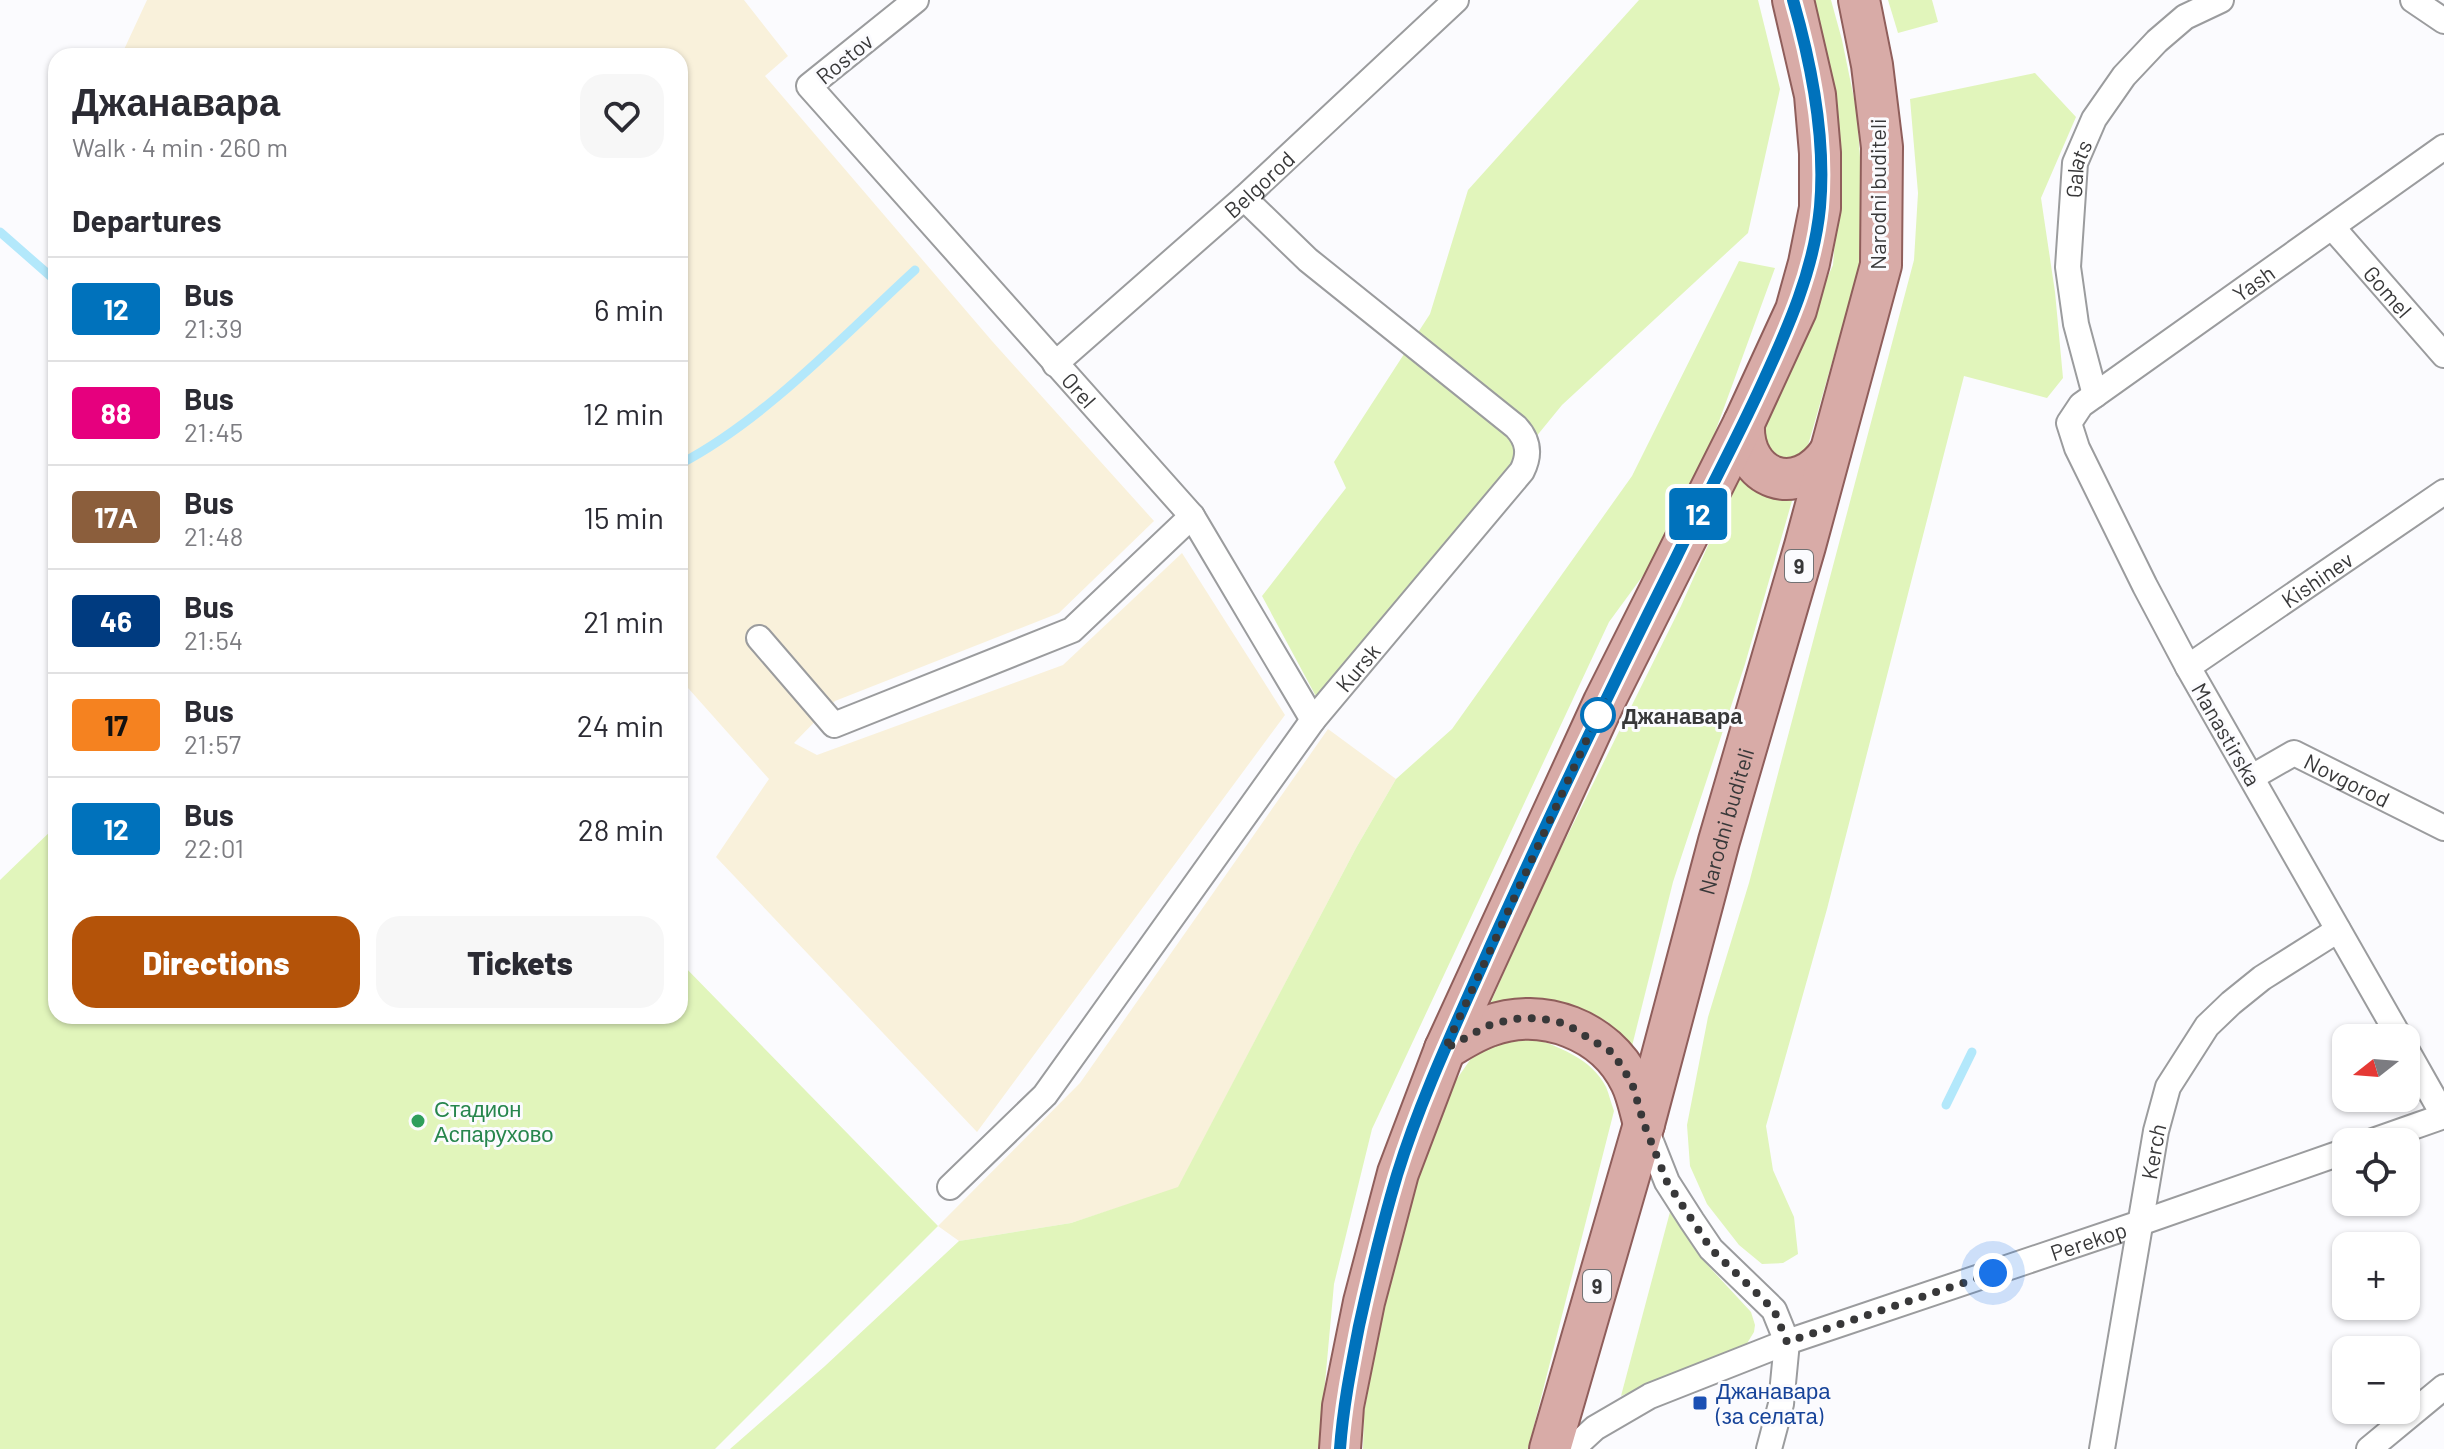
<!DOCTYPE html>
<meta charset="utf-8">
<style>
:root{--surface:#fff;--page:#f7f7f7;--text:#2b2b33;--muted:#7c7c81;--line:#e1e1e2;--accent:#b45309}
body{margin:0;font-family:Barlow,sans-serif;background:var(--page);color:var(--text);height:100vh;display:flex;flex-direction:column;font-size:30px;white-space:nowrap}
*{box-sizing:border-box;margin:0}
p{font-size:26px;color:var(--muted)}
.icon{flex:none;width:44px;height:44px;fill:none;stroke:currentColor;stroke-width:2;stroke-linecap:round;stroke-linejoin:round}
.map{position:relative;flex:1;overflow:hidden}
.drawer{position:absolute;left:48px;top:48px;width:640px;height:976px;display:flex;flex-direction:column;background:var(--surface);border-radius:24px;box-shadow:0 2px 6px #0004}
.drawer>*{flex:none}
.badge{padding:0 16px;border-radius:6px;font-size:28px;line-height:52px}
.needle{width:52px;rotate:253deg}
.buttons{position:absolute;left:2332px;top:1024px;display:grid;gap:16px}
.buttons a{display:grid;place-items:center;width:88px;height:88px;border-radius:16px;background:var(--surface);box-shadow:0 2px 6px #0004;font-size:40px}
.you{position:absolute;width:40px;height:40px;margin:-20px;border:6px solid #fff;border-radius:50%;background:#1a73e8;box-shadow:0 0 0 12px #1a73e833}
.map>.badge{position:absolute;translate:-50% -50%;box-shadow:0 0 0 4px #fff}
h2{padding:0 24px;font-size:30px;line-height:72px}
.round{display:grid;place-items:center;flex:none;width:84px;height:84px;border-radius:24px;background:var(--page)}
.head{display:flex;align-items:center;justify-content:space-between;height:136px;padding:0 24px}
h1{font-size:38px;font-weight:800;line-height:60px}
.action{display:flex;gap:16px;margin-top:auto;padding:16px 24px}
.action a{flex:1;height:92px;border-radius:24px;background:var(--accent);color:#fff;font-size:32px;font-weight:800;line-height:92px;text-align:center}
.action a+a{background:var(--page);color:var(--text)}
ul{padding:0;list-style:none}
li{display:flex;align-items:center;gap:24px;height:104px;padding:0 24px;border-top:2px solid var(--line)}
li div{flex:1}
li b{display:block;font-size:30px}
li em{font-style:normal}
li .badge{min-width:88px;font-weight:700;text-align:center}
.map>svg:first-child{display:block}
.industrial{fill:#f9f1db}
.green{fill:#e1f5bb}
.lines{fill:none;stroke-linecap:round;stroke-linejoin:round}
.stream{stroke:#b3e8fb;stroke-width:9}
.street-casing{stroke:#9b9c9e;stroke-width:28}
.primary-casing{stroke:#8f5e5b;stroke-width:44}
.street{stroke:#fff;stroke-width:24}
.primary{stroke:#d8aba7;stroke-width:40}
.line-casing{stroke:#fff;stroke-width:18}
.line{stroke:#0072bc;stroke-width:12}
.walk{stroke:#383839;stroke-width:8;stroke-dasharray:0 14.4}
.stop-dot{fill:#fff;stroke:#0072bc;stroke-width:4}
.leisure-dot{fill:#2e9e5b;stroke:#fbfbfe;stroke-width:3}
.transit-dot{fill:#1a4fb4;stroke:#fbfbfe;stroke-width:3}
.labels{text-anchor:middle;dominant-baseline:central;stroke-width:6;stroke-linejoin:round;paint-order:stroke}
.shield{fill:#fbfbfe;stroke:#727274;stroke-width:2}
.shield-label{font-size:20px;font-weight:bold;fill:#383839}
.street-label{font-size:22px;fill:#383839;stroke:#fbfbfe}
.stop-label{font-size:22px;font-weight:bold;fill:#383839;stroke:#fbfbfe;text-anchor:start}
.leisure-label{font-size:22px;fill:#27864d;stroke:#fbfbfe;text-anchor:start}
.transit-label{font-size:22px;fill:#164399;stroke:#fbfbfe;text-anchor:start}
</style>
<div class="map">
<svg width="2444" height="1449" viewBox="0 0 2444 1449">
<rect width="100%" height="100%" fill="#fbfbfe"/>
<g class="industrial">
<path d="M147,0h597l44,56 -23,20 227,265 162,180 -95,92 -224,88 -41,42 23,12 246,-90 119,-112 103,162 -308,417 -261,-275 53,-78 -89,-100v-623h-559z"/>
<path d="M1328,729l68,50 -40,69 -178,340 -107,35 -112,18 -21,-15 142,-143z"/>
</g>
<g class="green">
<path d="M1639,0h119l22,89 -32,144 -186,172 -243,297 -57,-106 84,-108 -12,-26 96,-148 38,-124z"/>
<path d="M1812,0h19l11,40 15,73 5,74v71l-117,406 -72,218 -42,168 -23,-28 -38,-18 -79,-2 45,-103 145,-293 152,-341 5,-66 -3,-81 -13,-85z"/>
<path d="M1888,0h44l6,22 -40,11z"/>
<path d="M2035,73l41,44 -35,81 14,94 8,86 -16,20 -83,-22 -137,533 -61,217 7,44 21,47 4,37 -15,9 -21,1 -23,-19 -32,-41 -17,-38 -3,-41 21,-108 41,-134 165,-623 4,-67 -8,-94z"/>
<path d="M1739,261l36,7 -65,178 -49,105 -52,71 -237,507 -38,155 -15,165h-589l95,-83 134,-125 112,-18 107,-36 178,-339 40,-69 56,-50 180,-253z"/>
<path d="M56,826v190h624v-54l258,264 -223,223h-715v-569z"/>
<path d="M1528,1036c28,10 64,22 78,51 3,7 5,16 8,24l-86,338h-165l1,-36 26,-146 31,-111 33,-73 16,-23 19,-16z"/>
<path d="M1670,1212l31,46 50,54 4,13 -1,7 -8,13 -125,51z"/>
</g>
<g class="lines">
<g class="stream">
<path d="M0,232l56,49"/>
<path d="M680,464c86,-45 164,-129 235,-194"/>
<path d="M1946,1105l26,-53"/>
</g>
<defs>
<g id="street">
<path id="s1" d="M916,0l-107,86 383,430 121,204"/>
<path d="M2413,0l31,21"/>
<path id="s2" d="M2333,228l111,127"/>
<path id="s3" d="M1055,364l189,-166 212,-198"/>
<path id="s4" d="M2095,395l-19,-71 -8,-57 7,-104 19,-44 30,-43 33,-35 28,-24 36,-17"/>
<path d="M759,638l75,87 238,-95 120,-114"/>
<path id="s5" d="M2188,667l256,-175"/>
<path id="s6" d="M2252,777l42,-24 150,75"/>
<path id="s7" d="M2400,1038l-212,-371 -43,-81 -68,-138 -8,-25 12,-18 363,-258"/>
<path d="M2406,1049l38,67"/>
<path d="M1644,1124l23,58 25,39 19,28 63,61 13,32 -6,62 -12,45"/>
<path d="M2370,1142l74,-26"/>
<path id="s8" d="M950,1187l95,-92 268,-375 209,-249c8,-16 7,-30 -6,-44l-208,-167 -64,-62"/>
<path id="s9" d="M1572,1449l23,-21 55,-32 137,-54 353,-119 206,-72"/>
<path id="s10" d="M2102,1449l54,-318 12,-44 39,-61 24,-23 31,-25 76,-48"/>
<path d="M2369,1449l75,-62"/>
</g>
<g id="primary">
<path d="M1744,423c-3,57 54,77 86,29"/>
<path d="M1445,1049c14,-8 29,-18 44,-23 53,-20 117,4 142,56 6,12 9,28 13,42"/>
<path d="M1340,1449l3,-43 21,-104 34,-129 47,-124 159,-347 140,-279 52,-113 13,-47 11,-55v-55l-5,-58 -22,-95"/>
<path id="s11" d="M1550,1449l94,-325 75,-283 86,-295 76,-281 1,-118 -10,-82 -13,-65"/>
</g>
</defs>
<use href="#street" class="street-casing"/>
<use href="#primary" class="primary-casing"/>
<use href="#street" class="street"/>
<use href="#primary" class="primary"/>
</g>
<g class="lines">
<defs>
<path id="line" d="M1340,1449c3,-42 11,-82 19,-123 11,-50 23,-101 38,-151 24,-78 61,-155 94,-230 59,-131 121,-259 185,-387 28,-58 59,-115 86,-174 26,-56 52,-114 58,-177 6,-68 -8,-141 -27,-207"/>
</defs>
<use href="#line" class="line-casing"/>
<use href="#line" class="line"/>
<path class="walk" d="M1598,715l6,-13 -159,347 42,-23 25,-7 28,-1 26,6 47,29 19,30 12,41 23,58 44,67 63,61 13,32 206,-69"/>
</g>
<circle class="stop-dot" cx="1598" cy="715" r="16"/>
<circle class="leisure-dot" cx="418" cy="1121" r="8"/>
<rect class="transit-dot" x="1692" y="1395" width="16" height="16" rx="4"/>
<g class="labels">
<g class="shield">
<rect x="1785" y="550" width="28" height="32" rx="6"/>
<rect x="1583" y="1270" width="28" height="32" rx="6"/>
</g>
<g class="shield-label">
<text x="1799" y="566">9</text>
<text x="1597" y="1286">9</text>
</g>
<g class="street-label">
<text transform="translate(844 58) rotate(-39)">Rostov</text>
<text stroke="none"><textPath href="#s4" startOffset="230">Galats</textPath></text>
<text stroke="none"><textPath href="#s3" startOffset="272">Belgorod</textPath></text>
<text transform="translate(1877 194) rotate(-90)">Narodni buditeli</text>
<text stroke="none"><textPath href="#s7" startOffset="932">Yash</textPath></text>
<text stroke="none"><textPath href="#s2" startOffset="84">Gomel</textPath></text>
<text stroke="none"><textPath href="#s1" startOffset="544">Orel</textPath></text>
<text stroke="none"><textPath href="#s5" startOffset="156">Kishinev</textPath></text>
<text stroke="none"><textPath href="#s8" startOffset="662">Kursk</textPath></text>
<text transform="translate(2227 734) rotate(60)">Manastirska</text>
<text stroke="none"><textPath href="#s6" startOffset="108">Novgorod</textPath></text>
<text stroke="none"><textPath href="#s11" startOffset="652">Narodni buditeli</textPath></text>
<text stroke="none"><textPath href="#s10" startOffset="302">Kerch</textPath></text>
<text stroke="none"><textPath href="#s9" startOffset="560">Perekop</textPath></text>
</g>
<g class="stop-label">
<text x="1622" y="715">Джанавара</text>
</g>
<g class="leisure-label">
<text x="434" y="1108">Стадион<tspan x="434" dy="25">Аспарухово</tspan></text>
</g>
<g class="transit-label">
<text x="1716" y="1390">Джанавара<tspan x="1716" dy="25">(за селата)</tspan></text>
</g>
</g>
</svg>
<div class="buttons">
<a><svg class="needle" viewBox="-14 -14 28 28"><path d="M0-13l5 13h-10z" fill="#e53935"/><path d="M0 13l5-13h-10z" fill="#7c7c81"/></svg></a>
<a><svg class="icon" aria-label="locate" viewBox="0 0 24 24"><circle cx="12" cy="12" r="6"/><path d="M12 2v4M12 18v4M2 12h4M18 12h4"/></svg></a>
<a>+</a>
<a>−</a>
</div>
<div class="you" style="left:1993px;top:1273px"></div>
<b class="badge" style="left:1698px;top:514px;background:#0072bc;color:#fff">12</b>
<section class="drawer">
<div class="head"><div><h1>Джанавара</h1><p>Walk · 4 min · 260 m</p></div><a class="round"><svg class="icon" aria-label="heart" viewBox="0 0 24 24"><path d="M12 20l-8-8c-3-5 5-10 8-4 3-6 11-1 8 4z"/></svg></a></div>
<h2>Departures</h2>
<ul>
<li><span class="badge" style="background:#0072bc;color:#fff">12</span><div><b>Bus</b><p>21:39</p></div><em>6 min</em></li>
<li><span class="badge" style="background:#e6007e;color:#fff">88</span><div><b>Bus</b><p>21:45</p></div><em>12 min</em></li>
<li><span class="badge" style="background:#8b5e3c;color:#fff">17А</span><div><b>Bus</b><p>21:48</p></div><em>15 min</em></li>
<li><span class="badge" style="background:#003b80;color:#fff">46</span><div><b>Bus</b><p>21:54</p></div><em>21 min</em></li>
<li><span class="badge" style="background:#f58220;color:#111">17</span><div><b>Bus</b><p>21:57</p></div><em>24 min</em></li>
<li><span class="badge" style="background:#0072bc;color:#fff">12</span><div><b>Bus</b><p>22:01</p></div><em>28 min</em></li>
</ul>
<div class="action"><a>Directions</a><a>Tickets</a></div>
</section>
</div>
